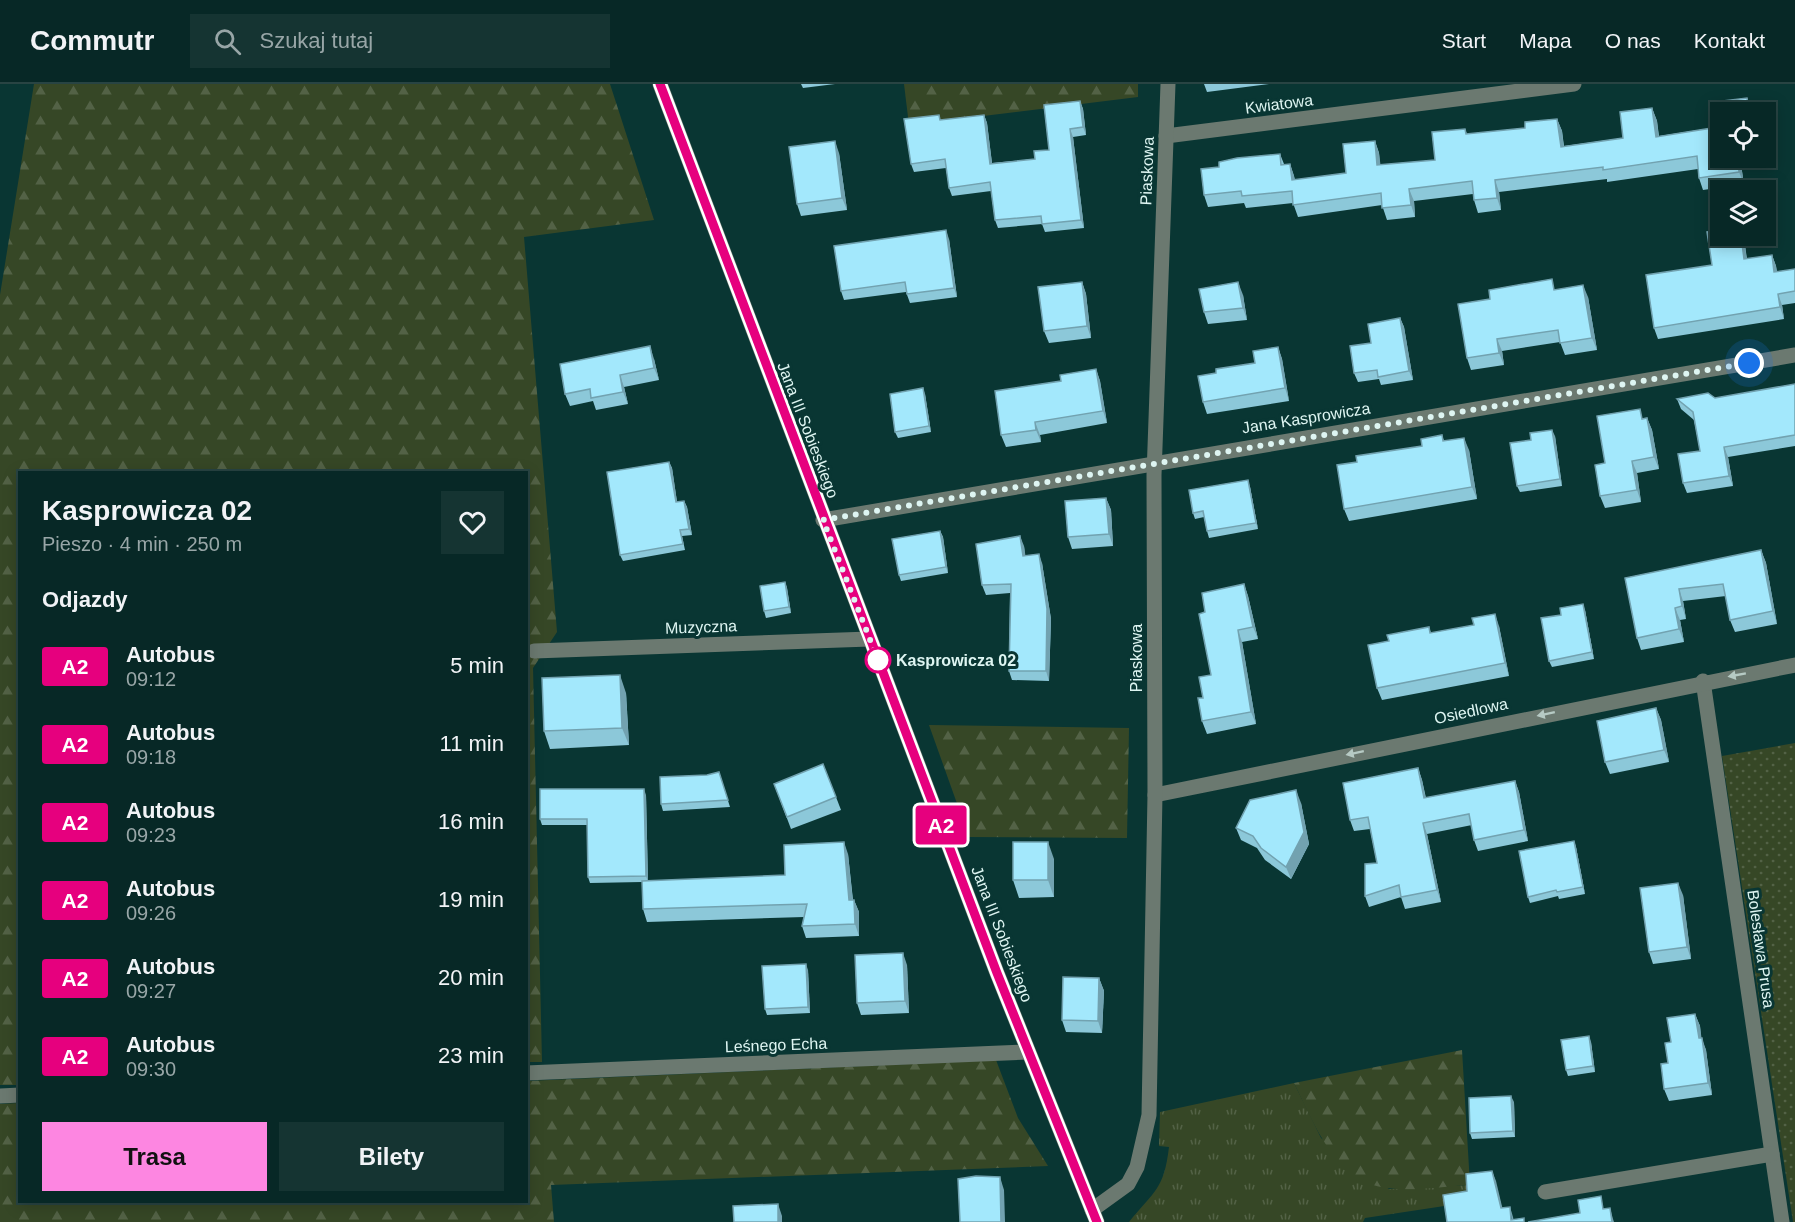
<!DOCTYPE html>
<html lang="pl">
<meta charset="utf-8">
<style>
:root{--surface:#072826;--page:#153432;--text:#f1f3f6;--muted:#98a6a7;--line:#284443;--accent:#fd86e1}
body{margin:0;font-family:Helvetica,sans-serif;background:var(--page);color:var(--text);height:100vh;display:flex;flex-direction:column;font-size:22px;white-space:nowrap}
*{box-sizing:border-box;margin:0}
p{font-size:20px;color:var(--muted)}
.icon{flex:none;width:33px;height:33px;fill:none;stroke:currentColor;stroke-width:2;stroke-linecap:round;stroke-linejoin:round}
.map{position:relative;flex:1;overflow:hidden}
.side{position:absolute;left:18px;top:387px;width:510px;height:732px;display:flex;flex-direction:column;background:var(--surface);border-radius:0px;box-shadow:0 3px 15px #0003,0 0 0 2px var(--line)}
.side>*{flex:none}
.badge{padding:0 12px;border-radius:4px;font-size:21px;line-height:39px}
.tools{position:absolute;left:1710px;top:18px;display:grid;gap:12px}
.tools a{display:grid;place-items:center;width:66px;height:66px;border-radius:0px;background:var(--surface);box-shadow:0 3px 15px #0003,0 0 0 2px var(--line);font-size:30px}
.you{position:absolute;width:30px;height:30px;margin:-15px;border:4px solid #fff;border-radius:50%;background:#1a73e8;box-shadow:0 0 0 9px #1a73e833}
.map>.badge{position:absolute;translate:-50% -50%;box-shadow:0 0 0 3px #fff}
h2{padding:0 24px;font-size:22px;line-height:54px}
.round{display:grid;place-items:center;flex:none;width:63px;height:63px;border-radius:0px;background:var(--page)}
.summary{display:flex;align-items:center;justify-content:space-between;height:102px;padding:0 24px}
h1{font-size:28px;font-weight:700;line-height:45px}
.cta{display:flex;gap:12px;margin-top:auto;padding:12px 24px}
.cta a{flex:1;height:69px;border-radius:0px;background:var(--accent);color:#111;font-size:24px;font-weight:700;line-height:69px;text-align:center}
.cta a+a{background:var(--page);color:var(--text)}
ul{padding:0;list-style:none}
li{display:flex;align-items:center;gap:18px;height:78px;padding:0 24px}
li div{flex:1}
li b{display:block;font-size:22px}
li em{font-style:normal}
li .badge{min-width:66px;font-weight:700;text-align:center}
header{display:flex;align-items:center;gap:36px;box-sizing:border-box;height:84px;padding:0 30px;background:var(--surface);border-bottom:2px solid var(--line)}
header strong{font-size:28px}
nav{display:flex;gap:33px;margin-inline-start:auto;font-size:21px}
.search{width:420px;height:54px;background:var(--page);display:flex;align-items:center;gap:15px;box-sizing:border-box;padding:0 21px;border-radius:0px;color:var(--muted);font-size:22px}
.map>svg:first-child{display:block}
.grass{fill:url(#grass-tufts)}
.forest{fill:url(#forest-firs)}
.park{fill:url(#park-dots)}
.lines{fill:none;stroke-linecap:round;stroke-linejoin:round}
.minor{stroke:#6b7970;stroke-width:15}
.wall{fill:#8cc8d9}
.shaded-wall{fill:#72a2b0}
.building{fill:#a3e8fc;stroke:#72a2b0;stroke-width:1.5}
.oneway{fill:#b6cac4}
.line-casing{stroke:#fff;stroke-width:14}
.line{stroke:#e6007e;stroke-width:9}
.walk{stroke:#def5f2;stroke-width:6;stroke-dasharray:0 10.8}
.stop-dot{fill:#fff;stroke:#e6007e;stroke-width:3}
.labels{text-anchor:middle;dominant-baseline:central;stroke-width:6;stroke-linejoin:round;paint-order:stroke}
.street-label{font-size:16px;fill:#def5f2;stroke:#093633}
.stop-label{font-size:16px;font-weight:bold;fill:#def5f2;stroke:#093633;text-anchor:start}
</style>
<header>
<strong>Commutr</strong>
<div class="search"><svg class="icon" aria-label="search" viewBox="0 0 24 24"><circle cx="10" cy="10" r="6"/><path d="M15 15l6 6"/></svg>Szukaj tutaj</div>
<nav><a>Start</a><a>Mapa</a><a>O nas</a><a>Kontakt</a></nav>
</header>
<div class="map">
<svg width="1795" height="1138" viewBox="0 0 1795 1138">
<defs>
<pattern id="grass-tufts" width="24" height="20" patternUnits="userSpaceOnUse" patternTransform="scale(1.5)"><rect width="24" height="20" fill="#364726"/><path d="M3 7l-1-3M5 7V3M7 7l1-3M15 17l-1-3M17 17v-4M19 17l1-3" fill="none" stroke="#536246"/></pattern>
<pattern id="forest-firs" width="22" height="20" patternUnits="userSpaceOnUse" patternTransform="scale(1.5)"><rect width="22" height="20" fill="#364726"/><path d="M5 1l3.5 6h-7zM16 11l3.5 6h-7z" fill="#536246"/></pattern>
<pattern id="park-dots" width="8" height="8" patternUnits="userSpaceOnUse" patternTransform="scale(1.5)"><rect width="8" height="8" fill="#364726"/><path d="M2 2h.1M6 6h.1" fill="none" stroke="#536246" stroke-width="1.8" stroke-linecap="round"/></pattern>
</defs>
<rect width="100%" height="100%" fill="#093633"/>
<path class="grass" d="M1294,999l27,55 68,51 81,-4 -6,18 -99,15 -2,4h-234c25,-31 35,-32 40,-75l-10,-1 1,-34z"/>
<g class="forest">
<path d="M34,0h576l44,136 -130,17 33,395 -24,36 9,394h-16v-590h-506v613h-20v-790z"/>
<path d="M904,0h234v13l-229,28z"/>
<path d="M929,641l200,3 -2,110 -158,-1z"/>
<path d="M1462,966l8,135c-26,1 -57,7 -83,3 -51,-6 -73,-64 -93,-105z"/>
<path d="M996,976l22,58 30,48 -497,19 3,37h-554v-118l19,-1 1,99h506l1,-121z"/>
</g>
<path class="park" d="M1795,659v479h-2l-71,-466z"/>
<g class="lines">
<g class="minor">
<path d="M660,0l337,889 100,249"/>
<path d="M1166,52l408,-52"/>
<path d="M823,436l972,-165"/>
<path d="M534,567l336,-12"/>
<path d="M1703,597l79,541"/>
<path d="M1155,711l640,-130"/>
<path d="M526,989l501,-21"/>
<path d="M0,1012l20,-1"/>
<path d="M1545,1108l227,-38"/>
<path d="M1092,1126l36,-26 9,-17 12,-52 6,-320 -1,-320 14,-391"/>
</g>
</g>
<g class="wall">
<path d="M801,0h34l-32,4z"/>
<path d="M1204,0h65l-62,8z"/>
<path d="M1747,14l5,14h-32v46h37l1,5 -17,2 3,19 -41,6 -4,-12 -1,-9 -91,13v-3l-108,13 2,18 -23,3 -4,-13 -1,-6 -59,7 1,16 -28,3 -5,-15 -84,12 -5,-14 -47,5 -2,-5 -36,4 -4,-12 -3,-26 18,-2v-5l18,-4 43,-4 4,10h6l4,12 1,4 51,-7 -3,-29 32,-3 4,12 1,12 55,-5 -3,-28 33,-3 2,5 58,-6v-6l32,-3 5,12 2,15 59,-8 -3,-26 32,-4 5,13 2,15 59,-9 -3,-25z"/>
<path d="M1080,17l3,8 3,26 -13,2 11,91 -39,4 -3,-8 -44,4 -3,-8 -4,-29 -39,5 -3,-8 -3,-20 -32,4 -3,-8 30,-44 43,-5 3,8 5,40 43,-4 14,-9z"/>
<path d="M839,69l8,57 -46,6 -4,-12z"/>
<path d="M1744,154l3,21 25,-4 4,11 1,6 18,-3v34l-13,2 2,14 -126,20 -4,-11 58,-63z"/>
<path d="M949,155l8,58 -47,6 -4,-11 -62,8 -3,-9z"/>
<path d="M1082,198l4,12 5,44 -42,5 -5,-12z"/>
<path d="M1556,206l32,7 9,53 -32,5 -5,-13 -58,9 2,14 -33,5 -4,-12z"/>
<path d="M1243,211l4,25 -39,4 -4,-12z"/>
<path d="M1400,234l4,9 9,53 -32,5 -2,-6 -21,3 -4,-9 17,-30z"/>
<path d="M1278,263l4,12 7,42 -82,13 -4,-12 13,-29 39,-10z"/>
<path d="M654,275l5,21 -35,7 4,17 -32,6 -3,-9 -23,5 -5,-12z"/>
<path d="M1096,285l4,12 7,42 -67,12 1,7 -35,5 -5,-12 60,-54z"/>
<path d="M1795,300v62l-67,11 5,29 -46,7 -4,-10 17,-32 -6,-31 -13,-11 -4,-10 38,-1z"/>
<path d="M925,310l6,38 -33,6 -3,-6z"/>
<path d="M1647,334l5,12 7,39 -22,4 4,29 -36,6 -5,-12 5,-33 39,-44z"/>
<path d="M1442,351l2,6 25,9 8,49 -128,22 -5,-12 13,-47 65,-16z"/>
<path d="M1555,352l7,50 -42,6 -3,-6z"/>
<path d="M669,378l3,6 5,34 7,-1 3,6 5,28 -10,1 3,14 -62,11 -3,-6z"/>
<path d="M1250,403l8,42 -49,9 -2,-7 -3,-14 -9,2 -2,-6z"/>
<path d="M1106,414l5,12 2,36 -41,3 -4,-12z"/>
<path d="M940,447l3,6 5,36 -47,8 -2,-6z"/>
<path d="M1024,462l1,10 17,7 9,56 -2,62 -37,-1 -3,-9 1,-78 -24,2 -4,-10z"/>
<path d="M1761,466l5,13 11,61 -42,8 -5,-12 -4,-24 -43,5 3,18 -6,1 4,22 -43,8 -4,-12 -12,-60z"/>
<path d="M785,498l2,6 4,25 -25,5 -2,-7z"/>
<path d="M1244,500l4,12 10,43 -16,3 14,82 -49,10 -5,-13 1,-23 8,-23 -6,-63z"/>
<path d="M1585,526l9,49 -42,8 -3,-6z"/>
<path d="M1499,542l10,50 -127,24 -5,-12 12,-47 40,-14 2,6z"/>
<path d="M626,609l3,52 -79,4 -6,-18z"/>
<path d="M1656,624l5,12 8,42 -59,12 -5,-12z"/>
<path d="M1418,684l4,12 4,18 89,-17 4,11 9,49 -50,10 -4,-11 -2,-15 -45,9 14,68 -36,7 -4,-12 -32,10 -4,-11 12,-33 -7,-34 -16,2 -4,-11z"/>
<path d="M719,688l11,35 -67,4 -2,-7 46,-29z"/>
<path d="M774,700l62,13 5,13 -50,19z"/>
<path d="M646,711l2,86 137,-6 63,-21 5,46h1l5,12v24l-53,2 -4,-12 2,-9 -157,5 -4,-13 -1,-27 -52,1 -2,-6 -1,-52h-45l-2,-6z"/>
<path d="M1301,719l8,41 -18,35 -26,-19 -8,-12 -16,-8 -5,-12z"/>
<path d="M1574,757l2,6 9,47 -26,5 -1,-3 -28,7 -2,-6z"/>
<path d="M1054,775v38l-35,1 -6,-18z"/>
<path d="M1683,811l8,64 -38,5 -4,-12z"/>
<path d="M907,881l2,48 -48,2 -4,-12z"/>
<path d="M808,886l2,43 -43,2 -2,-6z"/>
<path d="M1099,894l5,13 -2,42 -36,-1 -4,-12z"/>
<path d="M1695,930l5,12 1,12 5,12 6,45 -43,6 -5,-12 7,-47z"/>
<path d="M1591,958l4,30 -27,4 -2,-6z"/>
<path d="M1514,1018l1,35 -43,2 -2,-6z"/>
</g>
<g class="shaded-wall">
<path d="M1747,14l5,12v2h-3z"/>
<path d="M1080,17l3,8 3,26 -3,-8z"/>
<path d="M1652,24l5,13 3,28 -4,-12z"/>
<path d="M984,31l3,8 6,49 -3,-8z"/>
<path d="M1557,35l5,12 3,28 -4,-12z"/>
<path d="M1070,45l3,8 11,91 -3,-8z"/>
<path d="M835,57l4,12 8,57 -5,-12z"/>
<path d="M1375,57l4,12 3,24 -5,-12z"/>
<path d="M1738,74h1l2,7 3,19 -5,-12z"/>
<path d="M1290,80l4,12 2,16 -4,-12z"/>
<path d="M1495,96l4,12 2,18 -4,-12z"/>
<path d="M1409,105l5,12 1,16 -4,-12z"/>
<path d="M946,146l3,9 8,58 -3,-9z"/>
<path d="M1741,152h1l2,2 4,32 -4,-11z"/>
<path d="M1772,171l4,11 2,17 -4,-11z"/>
<path d="M1082,198l4,12 5,44 -4,-12z"/>
<path d="M1238,198l5,13 4,25 -4,-12z"/>
<path d="M1583,201l5,12 9,53 -5,-12z"/>
<path d="M1778,210l4,11 2,14 -4,-12z"/>
<path d="M1400,234l4,9 9,53 -4,-9z"/>
<path d="M1497,255l5,12 2,14 -5,-12z"/>
<path d="M650,262l4,13 5,21 -5,-12z"/>
<path d="M1278,263l4,12 7,42 -4,-13z"/>
<path d="M1096,285l4,12 7,42 -4,-12z"/>
<path d="M620,291l4,12 4,17 -5,-12z"/>
<path d="M923,304l2,6 6,38 -2,-6z"/>
<path d="M1647,334l5,12 7,39 -5,-12z"/>
<path d="M1035,338l5,13 1,7 -5,-12z"/>
<path d="M1552,346l3,6 7,50 -2,-7z"/>
<path d="M1464,354l5,12 8,49 -5,-12z"/>
<path d="M1724,363l4,10 5,29 -4,-10z"/>
<path d="M1632,377l5,12 4,29 -4,-12z"/>
<path d="M669,378l3,6 6,40 -2,-6z"/>
<path d="M1248,396l2,7 8,42 -2,-6z"/>
<path d="M1106,414l5,12 2,36 -4,-12z"/>
<path d="M684,417l3,6 5,28 -3,-6z"/>
<path d="M940,447l3,6 5,36 -2,-6z"/>
<path d="M1020,452l4,10 3,20 -4,-10z"/>
<path d="M1761,466l5,13 11,61 -4,-13z"/>
<path d="M1039,470l3,9 9,56 -2,62 -3,-10z"/>
<path d="M785,498l2,6 4,25 -2,-6z"/>
<path d="M1244,500l4,12 10,43 -5,-12z"/>
<path d="M1679,505l4,12 3,18 -4,-13z"/>
<path d="M1583,520l2,6 9,49 -2,-7z"/>
<path d="M1675,524l5,12 4,22 -5,-13z"/>
<path d="M1495,530l4,12 10,50 -4,-13z"/>
<path d="M1238,546l4,12 14,82 -5,-12z"/>
<path d="M620,591l6,18 3,52 -7,-17z"/>
<path d="M1656,624l5,12 8,42 -5,-12z"/>
<path d="M1418,684l4,12 6,30 -4,-12z"/>
<path d="M1515,697l4,11 9,49 -4,-11z"/>
<path d="M644,705l2,6 2,87 -2,-6z"/>
<path d="M1296,706l5,13 8,41 -18,35 -5,-12z"/>
<path d="M1423,739l4,11 14,68 -4,-12z"/>
<path d="M1574,757l2,6 9,47 -2,-7z"/>
<path d="M844,758l4,12 6,58 -5,-12z"/>
<path d="M1048,758l6,17v38l-6,-17z"/>
<path d="M1678,799l5,12 8,64 -4,-12z"/>
<path d="M854,816l5,12v24l-4,-12z"/>
<path d="M903,869l4,12 2,48 -4,-12z"/>
<path d="M806,880l2,6 2,43 -2,-6z"/>
<path d="M1099,894l5,13 -2,42 -4,-12z"/>
<path d="M1695,930l5,12 3,24 -4,-12z"/>
<path d="M1589,952l2,6 4,30 -2,-6z"/>
<path d="M1702,954l4,12 6,45 -4,-12z"/>
<path d="M1511,1012l3,6 1,35 -2,-6z"/>
<path d="M1492,1087l4,10 9,38 -4,-11z"/>
<path d="M1000,1093l4,13 1,32h-4z"/>
<path d="M778,1120l4,12v6h-4z"/>
<path d="M1510,1123l3,10 1,5h-2z"/>
<path d="M1610,1124l3,11 1,3h-2z"/>
</g>
<g class="building">
<path d="M1747,14l2,14h-29v46h18l1,14 -40,6 -2,-22 -94,14v-3l-108,13 2,18 -23,2 -2,-19 -63,8 2,16 -29,3 -1,-15 -88,12 -1,-14 -50,5 -1,-5 -37,4 -3,-26 18,-2v-5l18,-4 43,-4 1,11 9,-1 2,16 54,-7 -3,-29 32,-3 2,24 58,-5 -3,-28 33,-3 1,5 59,-6v-6l32,-3 4,28 62,-9 -3,-26 32,-4 4,29 62,-10 -3,-25z"/>
<path d="M1080,17l3,26 -13,2 11,91 -39,4 -1,-8 -46,4 -5,-38 -41,6 -4,-29 -34,5 -7,-45 35,-4 1,5 44,-5 6,49 45,-5 -1,-8 15,-1 -5,-45z"/>
<path d="M835,57l7,57 -45,6 -8,-57z"/>
<path d="M946,146l8,58 -47,6 -2,-12 -64,9 -7,-45z"/>
<path d="M1720,146v6h21l3,23 28,-4 2,17 21,-3v22l-17,3 2,13 -126,21 -8,-53 66,-10 -5,-33z"/>
<path d="M1552,195l2,11 29,-5 9,53 -32,5 -2,-13 -61,9 2,14 -32,5 -9,-54 32,-5 -1,-9z"/>
<path d="M1082,198l5,44 -43,5 -6,-44z"/>
<path d="M1238,198l5,26 -39,4 -5,-23z"/>
<path d="M1400,234l9,53 -31,6 -1,-7 -23,3 -4,-27 21,-3 -3,-19z"/>
<path d="M650,262l4,22 -34,7 3,17 -32,6 -1,-9 -25,5 -5,-30z"/>
<path d="M1278,263l7,41 -82,14 -5,-26 18,-3v-4l39,-6 -2,-12z"/>
<path d="M1096,285l7,42 -68,11 1,8 -35,5 -6,-44 66,-10 -1,-6z"/>
<path d="M1795,300v51l-71,12 5,29 -46,7 -5,-29 22,-3 -7,-39 -16,-13 31,-6 7,5z"/>
<path d="M923,304l6,38 -34,6 -5,-38z"/>
<path d="M1640,325l2,10 5,-1 7,39 -22,4 5,29 -37,6 -5,-31 10,-2 -8,-47z"/>
<path d="M1552,346l8,49 -43,7 -7,-43 21,-3 -1,-7z"/>
<path d="M1442,351l1,6 21,-3 8,49 -128,22 -7,-44 20,-3 -1,-6 66,-10 -1,-7z"/>
<path d="M669,378l7,40 8,-1 5,28 -9,1 3,14 -63,11 -13,-83z"/>
<path d="M1248,396l8,43 -49,8 -4,-20 -10,2 -4,-23z"/>
<path d="M1106,414l3,36 -41,3 -3,-36z"/>
<path d="M940,447l6,36 -47,8 -7,-36z"/>
<path d="M1020,452l3,20 16,-2 8,55 -1,62h-37l2,-87 -29,1 -6,-41z"/>
<path d="M1761,466l12,61 -43,9 -7,-36 -44,5 3,17 -7,2 4,21 -42,9 -12,-60z"/>
<path d="M785,498l4,25 -25,4 -4,-25z"/>
<path d="M1244,500l9,43 -15,3 13,82 -49,9 -4,-23h5l-4,-21 12,-2 -12,-61 6,-2 -3,-19z"/>
<path d="M1583,520l9,48 -43,9 -8,-43 20,-3 -1,-7z"/>
<path d="M1495,530l10,49 -128,25 -9,-43 21,-4 -2,-6 42,-8 1,6 44,-8 -2,-7z"/>
<path d="M620,591l2,53 -78,3 -2,-53z"/>
<path d="M1656,624l8,42 -59,12 -8,-41z"/>
<path d="M823,680l13,33 -49,20 -13,-33z"/>
<path d="M1418,684l6,30 91,-17 9,49 -50,10 -5,-26 -46,9 14,67 -36,7 -2,-12 -34,11v-32l12,-1 -9,-46 -18,3 -7,-37z"/>
<path d="M719,688l9,28 -67,4 -1,-27 47,-2z"/>
<path d="M540,705h104l2,87 -58,1 -1,-58h-47z"/>
<path d="M1296,706l8,42 -18,35 -25,-19 -8,-12 -17,-8 14,-28z"/>
<path d="M1574,757l9,46 -26,5 -1,-2 -28,7 -9,-46z"/>
<path d="M844,758l5,58h5l1,24 -53,2 5,-22 -164,5 -1,-28 143,-6 -1,-30z"/>
<rect x="1013" y="758" width="35" height="38"/>
<path d="M1678,799l9,64 -38,5 -9,-64z"/>
<path d="M903,869l2,48 -48,2 -2,-48z"/>
<path d="M806,880l2,43 -43,2 -3,-43z"/>
<path d="M1063,893l36,1 -1,43 -36,-1z"/>
<path d="M1695,930l4,24h3l6,45 -44,6 -3,-25 7,-1 -3,-20 6,-1 -4,-24z"/>
<path d="M1589,952l4,30 -27,4 -5,-30z"/>
<path d="M1511,1012l2,35 -43,2 -1,-35z"/>
<path d="M1492,1087l9,37 9,-1 1,13 13,-2v4h-77l-4,-27 24,-4 -1,-17z"/>
<path d="M976,1092l24,1 1,45h-41l-2,-43z"/>
<path d="M1601,1112l2,13 7,-1 2,14h-84l52,-9 -2,-13z"/>
<path d="M778,1120v18h-44l-1,-16z"/>
</g>
<defs><path id="oneway-solid" d="M-6-.8H1V-3.2L6.5 0L1 3.2V.8H-6Z" transform="scale(1.5)"/></defs>
<g class="oneway">
<use href="#oneway-solid" transform="translate(1737 591) rotate(170)"/>
<use href="#oneway-solid" transform="translate(1546 630) rotate(168)"/>
<use href="#oneway-solid" transform="translate(1355 669) rotate(168)"/>
</g>
<g class="lines">
<defs>
<path id="line" d="M660,0l337,889 100,249"/>
</defs>
<use href="#line" class="line-casing"/>
<use href="#line" class="line"/>
<path class="walk" d="M878,576l-55,-140 926,-157"/>
</g>
<circle class="stop-dot" cx="878" cy="576" r="12"/>
<g class="labels">
<g class="street-label">
<text transform="translate(1279 20) rotate(-7)">Kwiatowa</text>
<text transform="translate(1147 87) rotate(-88)">Piaskowa</text>
<text transform="translate(1306 334) rotate(-9)">Jana Kasprowicza</text>
<text transform="translate(808 346) rotate(69)">Jana III Sobieskiego</text>
<text transform="translate(701 543) rotate(-2)">Muzyczna</text>
<text transform="translate(1136 574) rotate(-90)">Piaskowa</text>
<text transform="translate(1471 627) rotate(-12)">Osiedlowa</text>
<text transform="translate(1002 850) rotate(69)">Jana III Sobieskiego</text>
<text transform="translate(1761 865) rotate(82)">Bolesława Prusa</text>
<text transform="translate(776 961) rotate(-2)">Leśnego Echa</text>
</g>
<g class="stop-label">
<text x="896" y="576">Kasprowicza 02</text>
</g>
</g>
</svg>
<div class="tools">
<a><svg class="icon" aria-label="locate" viewBox="0 0 24 24"><circle cx="12" cy="12" r="6"/><path d="M12 2v4M12 18v4M2 12h4M18 12h4"/></svg></a>
<a><svg class="icon" aria-label="layers" viewBox="0 0 24 24"><path d="M12 4l9 5-9 5-9-5zM3 14l9 5 9-5"/></svg></a>
</div>
<div class="you" style="left:1749px;top:279px"></div>
<b class="badge" style="left:941px;top:741px;background:#e6007e;color:#fff">A2</b>
<section class="side">
<div class="summary"><div><h1>Kasprowicza 02</h1><p>Pieszo · 4 min · 250 m</p></div><a class="round"><svg class="icon" aria-label="heart" viewBox="0 0 24 24"><path d="M12 20l-8-8c-3-5 5-10 8-4 3-6 11-1 8 4z"/></svg></a></div>
<h2>Odjazdy</h2>
<ul>
<li><span class="badge" style="background:#e6007e;color:#fff">A2</span><div><b>Autobus</b><p>09:12</p></div><em>5 min</em></li>
<li><span class="badge" style="background:#e6007e;color:#fff">A2</span><div><b>Autobus</b><p>09:18</p></div><em>11 min</em></li>
<li><span class="badge" style="background:#e6007e;color:#fff">A2</span><div><b>Autobus</b><p>09:23</p></div><em>16 min</em></li>
<li><span class="badge" style="background:#e6007e;color:#fff">A2</span><div><b>Autobus</b><p>09:26</p></div><em>19 min</em></li>
<li><span class="badge" style="background:#e6007e;color:#fff">A2</span><div><b>Autobus</b><p>09:27</p></div><em>20 min</em></li>
<li><span class="badge" style="background:#e6007e;color:#fff">A2</span><div><b>Autobus</b><p>09:30</p></div><em>23 min</em></li>
</ul>
<div class="cta"><a>Trasa</a><a>Bilety</a></div>
</section>
</div>
